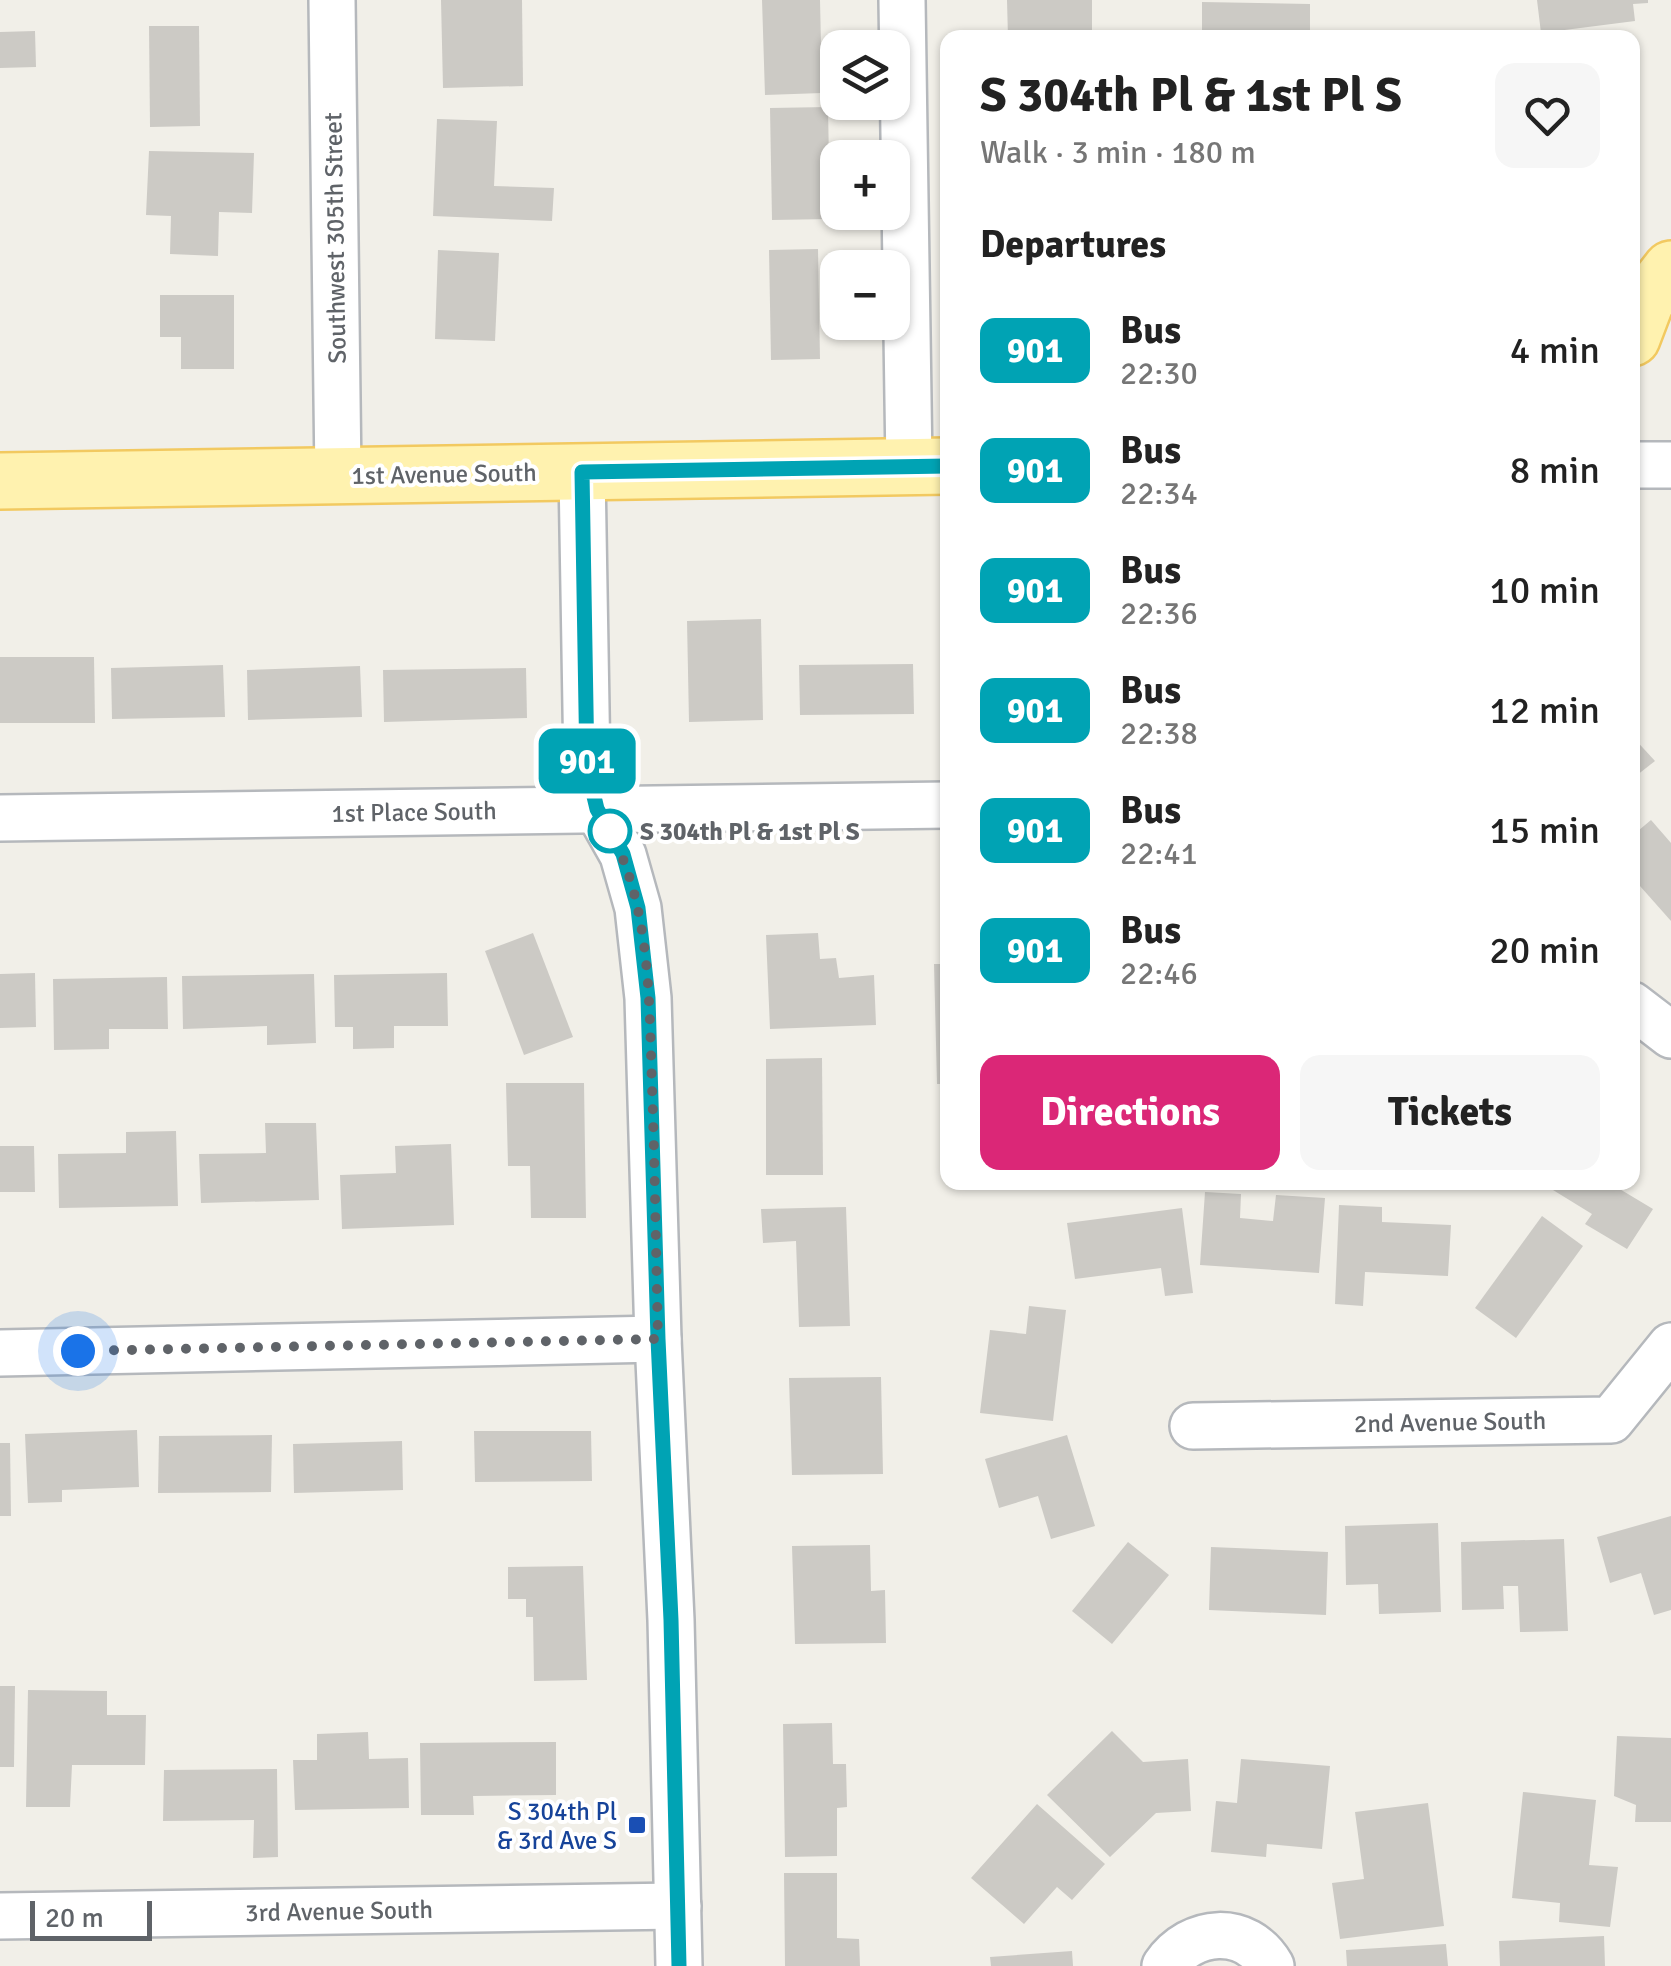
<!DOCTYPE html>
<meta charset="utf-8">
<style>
:root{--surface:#fff;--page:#f6f6f6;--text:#222;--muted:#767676;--accent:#db2777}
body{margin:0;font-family:Signika,sans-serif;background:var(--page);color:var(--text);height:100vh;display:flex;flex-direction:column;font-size:38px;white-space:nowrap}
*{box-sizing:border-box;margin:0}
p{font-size:32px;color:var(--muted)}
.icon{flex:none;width:55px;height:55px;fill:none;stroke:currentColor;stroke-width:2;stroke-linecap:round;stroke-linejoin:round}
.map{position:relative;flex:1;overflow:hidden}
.panel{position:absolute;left:940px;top:30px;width:700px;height:1160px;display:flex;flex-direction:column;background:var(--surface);border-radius:20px;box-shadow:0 2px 8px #0004}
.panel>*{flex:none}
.badge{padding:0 20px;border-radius:15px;font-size:35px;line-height:65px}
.buttons{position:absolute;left:820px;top:30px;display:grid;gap:20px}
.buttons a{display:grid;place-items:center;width:90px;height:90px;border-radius:20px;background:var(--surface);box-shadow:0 2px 8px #0004;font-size:50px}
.scale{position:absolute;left:30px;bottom:25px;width:122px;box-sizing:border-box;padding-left:10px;border:5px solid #5f6368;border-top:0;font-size:28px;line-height:35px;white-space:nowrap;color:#5f6368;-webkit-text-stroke:8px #fff;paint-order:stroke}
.you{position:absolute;width:50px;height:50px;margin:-25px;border:8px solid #fff;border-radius:50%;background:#1a73e8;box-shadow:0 0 0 15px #1a73e833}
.map>.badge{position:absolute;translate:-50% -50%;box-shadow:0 0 0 5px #fff}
h2{padding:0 40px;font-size:38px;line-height:90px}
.round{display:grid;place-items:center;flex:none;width:105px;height:105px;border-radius:20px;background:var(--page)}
.summary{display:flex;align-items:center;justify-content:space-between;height:170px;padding:0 40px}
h1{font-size:48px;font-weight:700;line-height:75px}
.cta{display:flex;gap:20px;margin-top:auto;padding:20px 40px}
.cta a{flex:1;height:115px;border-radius:20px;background:var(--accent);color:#fff;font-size:40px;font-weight:700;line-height:115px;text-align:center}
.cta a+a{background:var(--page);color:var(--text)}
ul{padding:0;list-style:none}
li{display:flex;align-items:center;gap:30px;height:120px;padding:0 40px}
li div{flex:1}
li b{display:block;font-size:38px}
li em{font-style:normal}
li .badge{min-width:110px;font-weight:700;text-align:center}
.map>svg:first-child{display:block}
.building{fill:#cccac5}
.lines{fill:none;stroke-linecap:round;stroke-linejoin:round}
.minor-casing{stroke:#b5b8bc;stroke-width:50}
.major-casing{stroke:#f2c960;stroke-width:60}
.minor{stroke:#fff;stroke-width:45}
.major{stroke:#fff2af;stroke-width:55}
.line-casing{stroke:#fff;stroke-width:22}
.line{stroke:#00a3b4;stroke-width:15}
.walk{stroke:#5f6368;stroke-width:10;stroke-dasharray:0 18}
.stop-dot{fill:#fff;stroke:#00a3b4;stroke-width:5}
.transit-dot{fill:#1a4fb4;stroke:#fff;stroke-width:4}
.labels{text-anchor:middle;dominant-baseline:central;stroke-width:8;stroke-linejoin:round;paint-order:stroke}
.street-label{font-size:25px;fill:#5f6368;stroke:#fff}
.stop-label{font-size:25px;font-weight:bold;fill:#5f6368;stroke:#fff;text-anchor:start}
.transit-label{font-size:25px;fill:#164399;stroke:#fff;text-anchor:end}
</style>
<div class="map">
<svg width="1671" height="1966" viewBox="0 0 1671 1966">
<rect width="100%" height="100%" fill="#f1efe8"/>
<g class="building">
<path d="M441,0h81l1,86 -80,2z"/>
<path d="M762,0h58l2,93 -57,2z"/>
<path d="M1007,0h85v36l-84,2z"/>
<path d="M1537,0h111v3l-15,1 2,17 -94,12z"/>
<path d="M1202,2l108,2v34h-108z"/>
<path d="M149,26h50l1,100 -50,1z"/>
<path d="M35,31l1,36 -36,1v-36z"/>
<path d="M828,107l2,112 -58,1 -2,-112z"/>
<path d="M437,119l60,2 -3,65 60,2 -2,33 -119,-5z"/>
<path d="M149,151l105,2 -2,60 -33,-1 -1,44 -48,-2 1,-38 -25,-1z"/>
<path d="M818,249l2,110 -49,1 -2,-110z"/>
<path d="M438,250l61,3 -4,88 -60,-2z"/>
<path d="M160,295h74v74h-53v-32h-21z"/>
<path d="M761,619l2,101 -74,2 -2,-101z"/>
<path d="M0,657h94l1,66h-95z"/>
<path d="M913,664l1,50 -114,1 -1,-50z"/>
<path d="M223,665l2,52 -113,2 -1,-51z"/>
<path d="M360,666l2,51 -114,3 -1,-50z"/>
<path d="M526,668l1,50 -143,4 -1,-52z"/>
<path d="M1632,736l23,25 -23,18z"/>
<path d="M1651,820l20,23v78l-39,-44v-41z"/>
<path d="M533,933l40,104 -49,18 -39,-104z"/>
<path d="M818,933l2,26 16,-1 3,20 35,-3 2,50 -106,4 -4,-94z"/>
<path d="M934,964h14v120h-11z"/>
<path d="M35,973l1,54 -36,1v-54z"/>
<path d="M447,973l1,53h-54v22l-41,1v-22h-18l-1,-52z"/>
<path d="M314,974l2,69 -49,2v-19l-84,3 -1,-53z"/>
<path d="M167,977l1,52h-59v20l-55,1 -1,-71z"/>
<path d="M822,1058l1,117h-57v-116z"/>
<path d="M506,1083h78l2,135h-55l-1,-52h-22z"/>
<path d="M265,1123h51l3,77 -118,3 -2,-49 67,-1z"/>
<path d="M176,1131l2,75 -119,2 -1,-54 68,-1v-21z"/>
<path d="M451,1144l3,81 -112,4 -2,-54 56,-2 -1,-27z"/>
<path d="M0,1146h34l1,46h-35z"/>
<path d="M1540,1182h68l45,27 -26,40 -42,-25 7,-10z"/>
<path d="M1205,1192l36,2 -1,24 33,3 3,-26 49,3 -6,75 -119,-8z"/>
<path d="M1339,1205l43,2v15l69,3 -3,51 -83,-4 -2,34 -28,-2z"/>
<path d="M846,1207l4,119 -51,1 -3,-86 -33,2 -2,-34z"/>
<path d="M1182,1208l11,85 -28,3 -4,-28 -86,11 -8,-56z"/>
<path d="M1542,1216l41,30 -67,92 -41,-30z"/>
<path d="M1029,1306l37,4 -13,111 -73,-8 10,-83 36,4z"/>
<path d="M881,1377l2,97 -91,1 -3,-97z"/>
<path d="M137,1430l2,57 -77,3v12l-34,1 -3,-69z"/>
<path d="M474,1431h117l1,50 -117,1z"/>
<path d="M272,1435l-1,57 -113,1 1,-57z"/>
<path d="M1067,1435l28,91 -44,13 -13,-43 -39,12 -14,-49z"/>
<path d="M402,1441l1,49 -109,3 -1,-49z"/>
<path d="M0,1443h10l1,73h-11z"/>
<path d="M1671,1516v94l-17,5 -13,-42 -31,10 -13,-46z"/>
<path d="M1438,1523l3,89 -62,2 -1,-30 -32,1 -1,-59z"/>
<path d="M1564,1539l4,92 -48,1 -2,-46h-15l1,23 -42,1 -1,-68z"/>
<path d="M1128,1542l41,33 -57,69 -40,-33z"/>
<path d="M870,1545l1,46 14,-1 1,53 -91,1 -3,-98z"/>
<path d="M1211,1547l117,5 -2,63 -117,-5z"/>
<path d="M583,1566l4,114 -53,1 -1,-64h-7v-18h-18v-32z"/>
<path d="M0,1686h15l-1,81h-14z"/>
<path d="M28,1690l79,1v24h39l-1,50h-73l-2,42h-44z"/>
<path d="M832,1723l1,41h13l1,43 -10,1v48l-52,1 -2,-133z"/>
<path d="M1112,1731l31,31 45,-3 3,52 -35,2 -46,44 -63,-62z"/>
<path d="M368,1732l1,27 39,-1 1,50 -114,2 -2,-50h24v-26z"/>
<path d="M1617,1736l54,2v84h-36l1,-17 -22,-9z"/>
<path d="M556,1742v53l-83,1 1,19h-53l-1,-72z"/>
<path d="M1241,1759l89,7 -8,83 -55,-5 -1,13 -55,-5 5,-51 21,2z"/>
<path d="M277,1769l1,88 -25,1 1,-38 -91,1 1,-51z"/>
<path d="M1523,1792l73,8 -7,65 29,2 -8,60 -51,-5 1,-19 -48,-5z"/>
<path d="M1428,1803l16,123 -104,13 -8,-56 32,-4 -9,-67z"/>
<path d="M1037,1804l68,60 -33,36 -15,-13 -33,37 -53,-46z"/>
<path d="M784,1873h53v65l22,1 1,27h-75z"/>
<path d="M1604,1936l1,30h-105l-1,-25z"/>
<path d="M1446,1944l2,22h-101l-1,-16z"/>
<path d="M1072,1951l1,15h-82l-1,-9z"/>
</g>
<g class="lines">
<defs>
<g id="minor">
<path d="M332,0l6,477"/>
<path d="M902,0l7,466"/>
<path d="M1632,465h39"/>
<path d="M582,472l5,295 10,42 26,46 15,53 10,90 10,341 13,281 8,346"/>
<path d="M0,818l948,-13"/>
<path d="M1632,1005l39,30"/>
<path d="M0,1353l658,-14"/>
<path d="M1193,1426l418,-6 60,-74"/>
<path d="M0,1916l678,-10"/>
<path d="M1165,1966c26,-38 81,-43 106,0"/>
</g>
<g id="major">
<path d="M1632,338l14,-37 25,-32"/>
<path d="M0,481l948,-15"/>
</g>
</defs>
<use href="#minor" class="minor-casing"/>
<use href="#major" class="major-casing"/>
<use href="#minor" class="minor"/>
<use href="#major" class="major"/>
</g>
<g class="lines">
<defs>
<path id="line" d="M679,1966l-8,-346 -13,-281 -10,-341 -10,-90 -15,-54 -26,-45 -10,-42 -5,-295 366,-6"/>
</defs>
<use href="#line" class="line-casing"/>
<use href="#line" class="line"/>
<path class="walk" d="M78,1351l580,-12c-2,-85 -3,-169 -6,-253 -3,-85 -1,-179 -42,-255"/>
</g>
<circle class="stop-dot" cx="610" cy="831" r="20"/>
<rect class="transit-dot" x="627" y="1815" width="20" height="20" rx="5"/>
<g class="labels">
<g class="street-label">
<text transform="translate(335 238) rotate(-91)">Southwest 305th Street</text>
<text transform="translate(444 474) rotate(-1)">1st Avenue South</text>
<text transform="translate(414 812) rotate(-1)">1st Place South</text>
<text transform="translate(1450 1422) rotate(-1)">2nd Avenue South</text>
<text transform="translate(339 1911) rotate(-1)">3rd Avenue South</text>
</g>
<g class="stop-label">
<text x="640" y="831">S 304th Pl &amp; 1st Pl S</text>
</g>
<g class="transit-label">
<text x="617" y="1811">S 304th Pl<tspan x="617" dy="29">&amp; 3rd Ave S</tspan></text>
</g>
</g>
</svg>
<div class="buttons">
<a><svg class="icon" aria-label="layers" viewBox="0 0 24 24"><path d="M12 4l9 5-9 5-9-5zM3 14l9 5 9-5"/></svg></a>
<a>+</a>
<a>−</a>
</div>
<div class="scale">20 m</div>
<div class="you" style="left:78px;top:1351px"></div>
<b class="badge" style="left:587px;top:761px;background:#00a3b4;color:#fff">901</b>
<section class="panel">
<div class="summary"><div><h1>S 304th Pl &amp; 1st Pl S</h1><p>Walk · 3 min · 180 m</p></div><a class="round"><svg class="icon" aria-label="heart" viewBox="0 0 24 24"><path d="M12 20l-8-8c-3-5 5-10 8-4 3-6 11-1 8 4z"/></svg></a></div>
<h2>Departures</h2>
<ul>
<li><span class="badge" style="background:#00a3b4;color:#fff">901</span><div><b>Bus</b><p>22:30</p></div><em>4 min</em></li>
<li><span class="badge" style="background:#00a3b4;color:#fff">901</span><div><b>Bus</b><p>22:34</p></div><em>8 min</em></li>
<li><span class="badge" style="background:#00a3b4;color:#fff">901</span><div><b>Bus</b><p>22:36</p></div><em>10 min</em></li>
<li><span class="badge" style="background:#00a3b4;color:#fff">901</span><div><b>Bus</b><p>22:38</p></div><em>12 min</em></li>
<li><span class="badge" style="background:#00a3b4;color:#fff">901</span><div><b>Bus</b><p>22:41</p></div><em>15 min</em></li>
<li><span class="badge" style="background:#00a3b4;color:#fff">901</span><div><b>Bus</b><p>22:46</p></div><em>20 min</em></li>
</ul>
<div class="cta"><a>Directions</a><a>Tickets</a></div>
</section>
</div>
